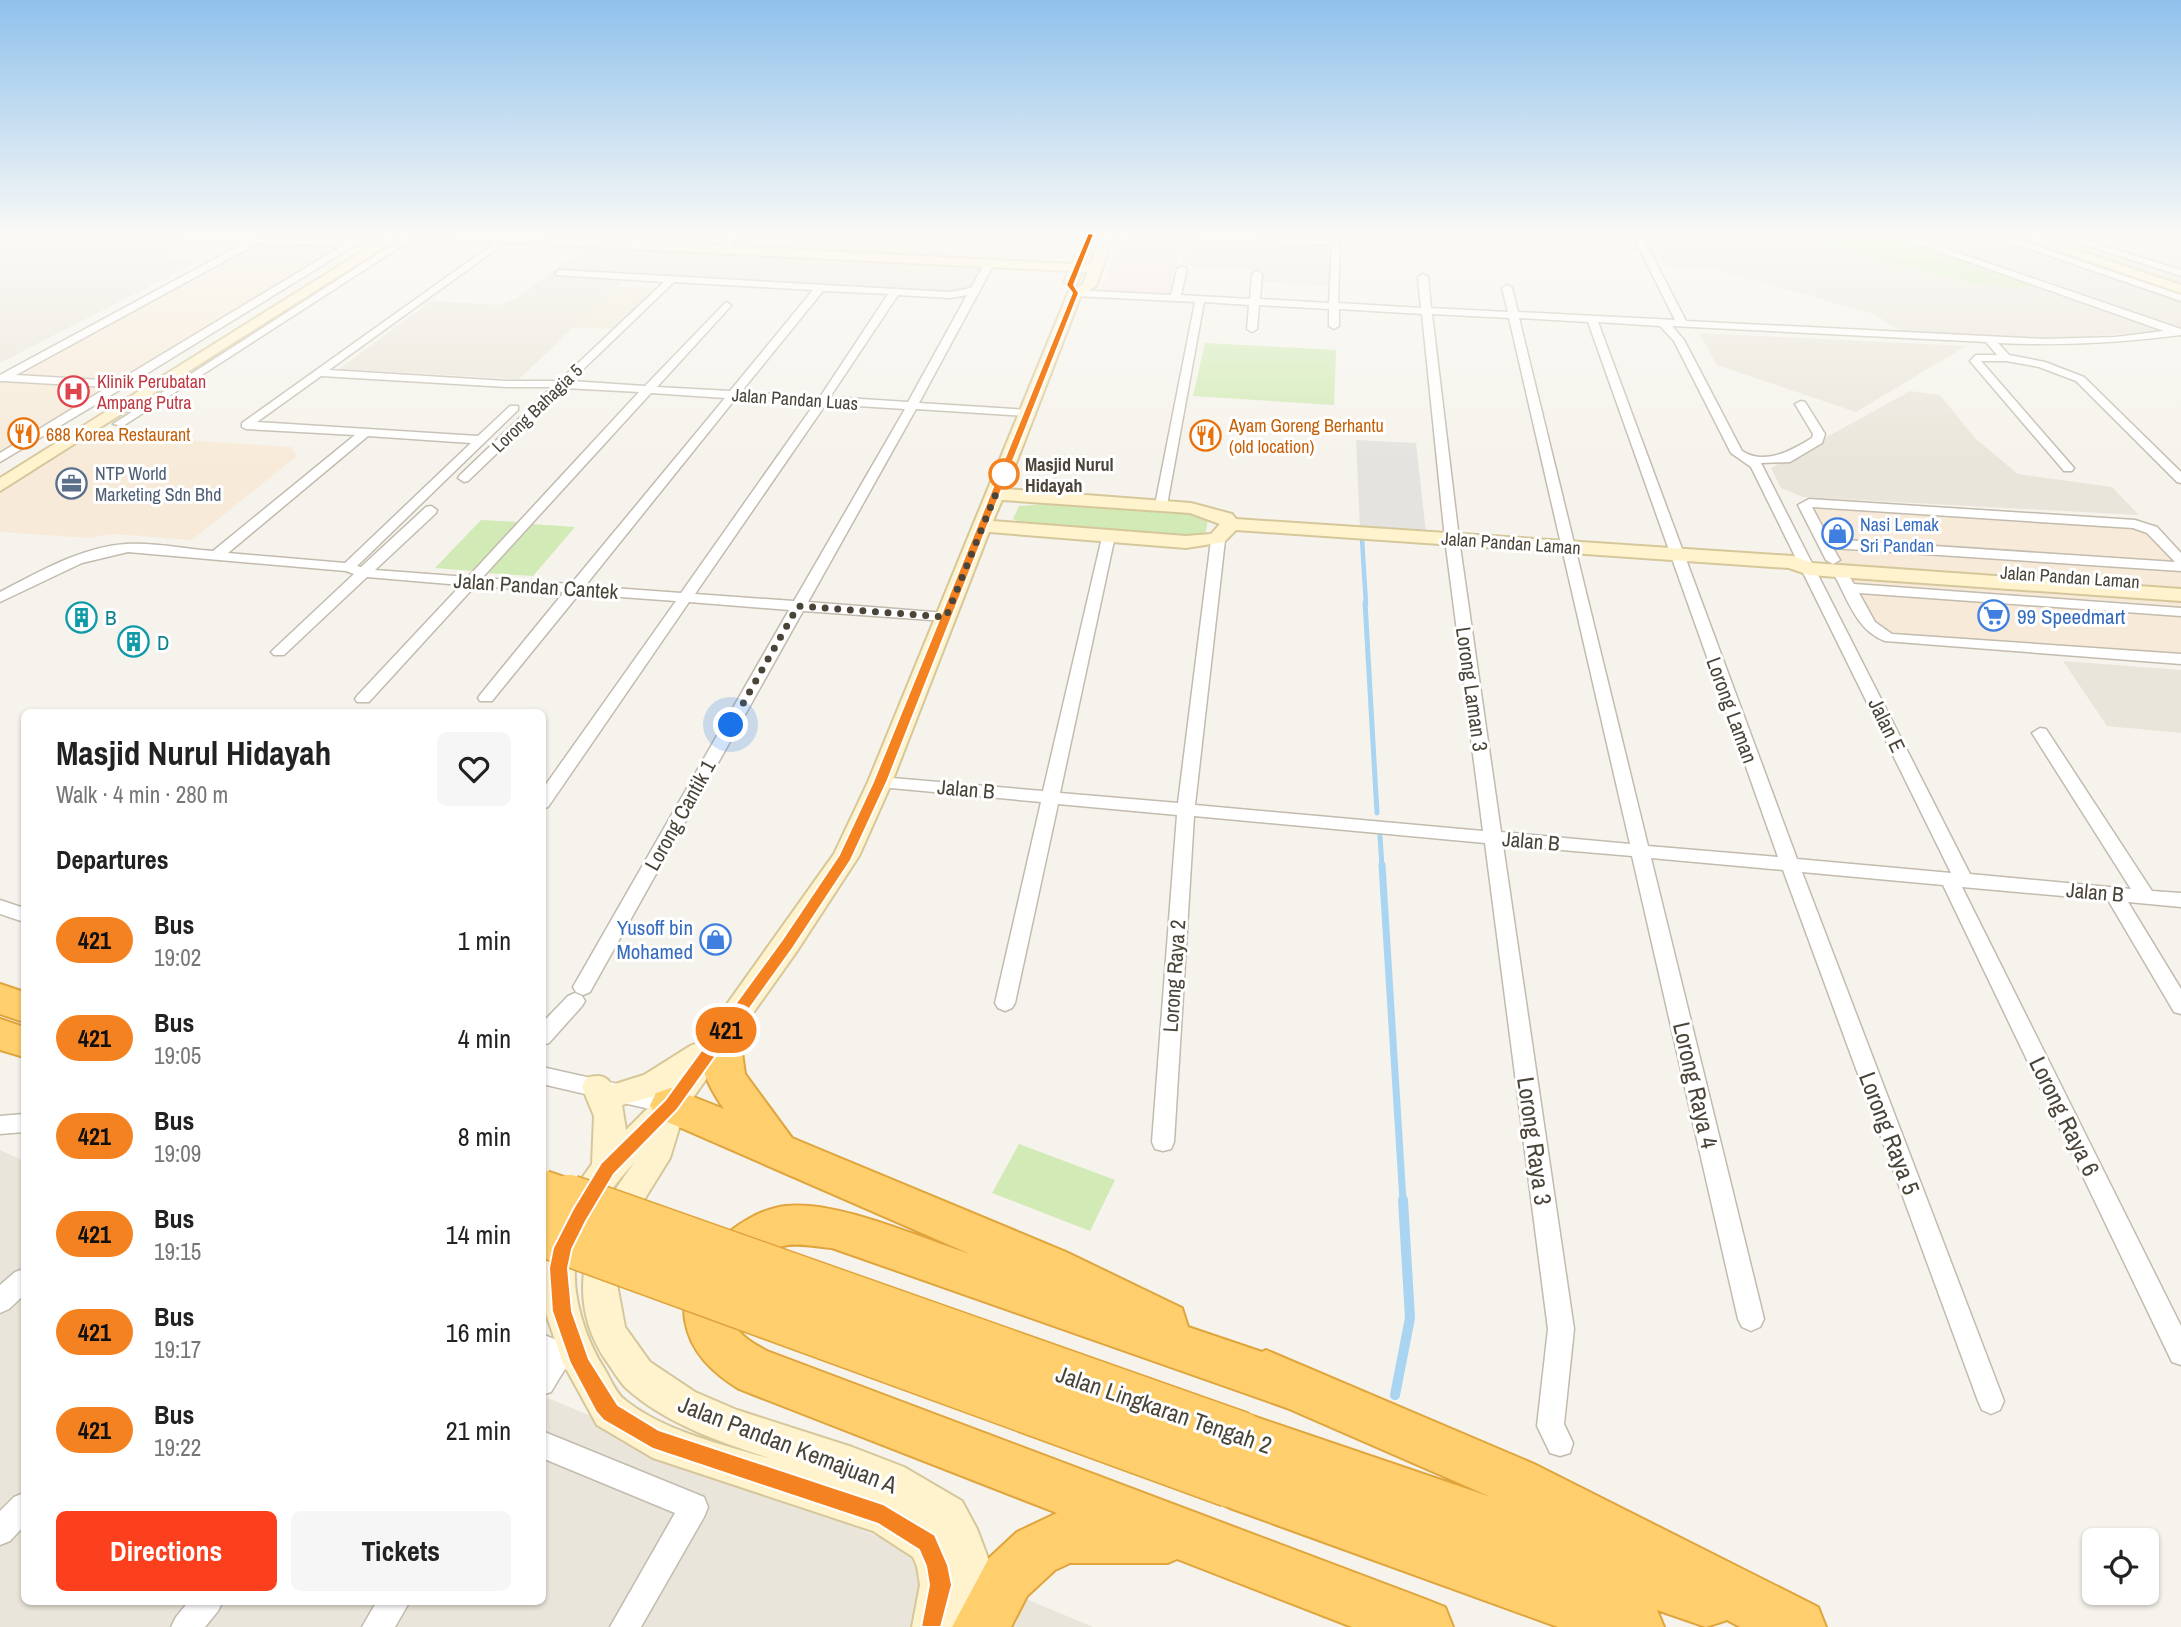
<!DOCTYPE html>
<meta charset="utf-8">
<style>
:root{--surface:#fff;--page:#f6f6f6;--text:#222;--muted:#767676;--accent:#fc3f1d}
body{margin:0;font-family:"Archivo Narrow",sans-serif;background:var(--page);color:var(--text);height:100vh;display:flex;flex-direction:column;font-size:26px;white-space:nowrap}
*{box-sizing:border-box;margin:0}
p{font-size:23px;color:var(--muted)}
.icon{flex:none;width:38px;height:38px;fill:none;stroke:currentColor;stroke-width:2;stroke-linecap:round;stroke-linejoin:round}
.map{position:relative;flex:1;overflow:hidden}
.panel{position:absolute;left:21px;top:709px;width:525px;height:896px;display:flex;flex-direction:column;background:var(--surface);border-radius:10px;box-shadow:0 2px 5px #0004}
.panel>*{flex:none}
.badge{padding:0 14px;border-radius:23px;font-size:24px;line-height:46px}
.buttons{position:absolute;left:2082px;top:1528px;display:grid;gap:14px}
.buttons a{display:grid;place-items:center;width:77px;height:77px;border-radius:10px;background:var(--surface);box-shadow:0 2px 5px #0004;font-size:35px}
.you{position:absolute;width:35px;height:35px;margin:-18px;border:5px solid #fff;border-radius:50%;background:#1a73e8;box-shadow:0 0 0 10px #1a73e833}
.map>.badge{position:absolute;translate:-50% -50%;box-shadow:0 0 0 4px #fff}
h2{padding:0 35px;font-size:26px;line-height:63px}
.round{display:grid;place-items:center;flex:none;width:74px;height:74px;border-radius:10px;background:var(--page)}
.headline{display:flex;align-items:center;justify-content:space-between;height:119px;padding:0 35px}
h1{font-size:33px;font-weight:700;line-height:52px}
.action{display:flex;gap:14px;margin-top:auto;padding:14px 35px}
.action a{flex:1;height:80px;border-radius:10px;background:var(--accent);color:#fff;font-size:28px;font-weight:700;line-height:80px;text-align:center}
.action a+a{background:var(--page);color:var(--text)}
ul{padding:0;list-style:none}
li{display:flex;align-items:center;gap:21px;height:98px;padding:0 35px}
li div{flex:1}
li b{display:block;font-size:26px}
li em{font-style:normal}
li .badge{min-width:77px;font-weight:700;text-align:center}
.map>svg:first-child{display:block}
.residential{fill:#eae5da}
.commercial{fill:#f7ead8}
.education{fill:#efe8d6}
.medical{fill:#f6e3e0}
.green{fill:#d2eab5}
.parking{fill:#e5e3e0}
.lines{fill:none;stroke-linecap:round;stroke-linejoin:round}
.stream-far3{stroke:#a9d4f2;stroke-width:4.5}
.stream-far2{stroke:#a9d4f2;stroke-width:5}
.stream-far1{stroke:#a9d4f2;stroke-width:7}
.stream{stroke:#a9d4f2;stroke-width:10}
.street-casing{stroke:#c2bbae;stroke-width:3}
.secondary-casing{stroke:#d6c79b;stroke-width:4}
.highway-casing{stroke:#e0a43c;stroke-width:4}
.street{fill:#fff;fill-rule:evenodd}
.secondary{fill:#fff3cd;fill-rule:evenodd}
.highway{fill:#ffcf6e;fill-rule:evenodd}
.highway-bridge-far1-casing{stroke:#e0a43c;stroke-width:43;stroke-linecap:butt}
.highway-bridge-casing{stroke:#e0a43c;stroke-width:53;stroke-linecap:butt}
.highway-bridge-far1{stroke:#ffcf6e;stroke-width:39}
.highway-bridge{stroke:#ffcf6e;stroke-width:50}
.line{fill:#f58220;stroke:#fff;stroke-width:2}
.walk{stroke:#4b4439;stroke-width:7;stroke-dasharray:0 12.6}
.stop-dot{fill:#fff;stroke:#f58220;stroke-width:3.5}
.labels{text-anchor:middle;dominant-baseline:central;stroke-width:6;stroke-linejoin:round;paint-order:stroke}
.far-health-label{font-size:18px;fill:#be3a42;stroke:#fff;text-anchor:start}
.far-street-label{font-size:18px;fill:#4b4439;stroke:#fff}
.far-food-label{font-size:18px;fill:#c56008;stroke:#fff;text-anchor:start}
.far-stop-label{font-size:18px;font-weight:bold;fill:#4b4439;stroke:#fff;text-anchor:start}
.far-service-label{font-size:18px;fill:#4e5e75;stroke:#fff;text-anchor:start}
.far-shop-label{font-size:18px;fill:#366cbe;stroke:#fff;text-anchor:start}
.street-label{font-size:21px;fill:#4b4439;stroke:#fff}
.shop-label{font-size:21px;fill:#366cbe;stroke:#fff;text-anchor:start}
.culture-label{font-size:21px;fill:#0d838f;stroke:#fff;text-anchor:start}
.near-street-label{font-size:24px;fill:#4b4439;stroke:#fff}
</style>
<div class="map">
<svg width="2181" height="1627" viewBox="0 0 2181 1627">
<rect width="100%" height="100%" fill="#f6f3ec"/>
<g class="residential">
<path d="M0,234h68l122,9 -24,14 36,2 -202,104z"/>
<path d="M602,234h479l-10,21 -16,4 -59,-1 -17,32 -25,6 -350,-17 18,2 -103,98 -180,-10 92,-68 67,4 19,-7z"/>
<path d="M1099,234h709l7,8 163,44 57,1 -139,-51 -15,-2h300v103l-18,-6 -121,8 -142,-8 -26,-17 -156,-44 -52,-4 -7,-12 -245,-12 -93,2 10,5v37l-69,-4 1,-12 -82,-4 6,-28z"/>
<path d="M1699,333l267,13 -110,66 -139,-47z"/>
<path d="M1910,391l30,4 35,43 43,36 94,13 27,28 -336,-18 -22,-9 -10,-20z"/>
<path d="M2063,661l118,9v63l-74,-7z"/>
<path d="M0,1150l24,11v440h518l1,-205 550,231h-1093z"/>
</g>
<g class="commercial">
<path d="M278,234h86l-248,149 -106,-6 249,-137z"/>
<path d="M758,234h319l-8,18 -16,5 -304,-14z"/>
<path d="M2060,234l84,4 37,11v23z"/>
<path d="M0,380l112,6 -112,69z"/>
<path d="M94,434l197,13 6,9 -105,84 -79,-6 -23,4 -90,-6v-38z"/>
<path d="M1812,506l322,21 14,4 33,36v89l-293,-21 -12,-6 -66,-122z"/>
</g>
<g class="education">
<path d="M1417,234h208l6,14 -214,-10z"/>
<path d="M617,286l40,2 -43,41 -41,-1z"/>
</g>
<path class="medical" d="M1119,239l62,2 -12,54 -68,-3z"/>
<g class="green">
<path d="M1808,234l88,2 142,51 -60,-1 -164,-44z"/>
<path d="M1205,343l131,7 -2,55 -141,-9z"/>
<path d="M1046,504l140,8 22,7 -2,13 -11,4 -167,-11 -15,-6 6,-13z"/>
<path d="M481,520l37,2 -44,49 -39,-3z"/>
<path d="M531,524l44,3 -42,49 -47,-3z"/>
<path d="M1019,1144l96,36 -25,51 -98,-38z"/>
</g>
<path class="parking" d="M1356,440l60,3 10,90 -66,-4z"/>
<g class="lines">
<path class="stream-far3" d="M1362,539l4,65"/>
<g class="stream-far2">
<path d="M1365,602l12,211"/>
<path d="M1380,836l2,31"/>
</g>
<path class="stream-far1" d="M1382,865l21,336"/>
<path class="stream" d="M1395,1395l15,-77 -7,-118"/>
<defs>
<g id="street">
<path d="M121,234h71l159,7 11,-7h11l-240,148 28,3v4l-38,-1 -123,74v-9l108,-66 -105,-6h-3v-6l246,-133 -121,-5zM258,243l84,3 -224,135 -102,-6z"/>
<path d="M409,234h11l-297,192 -10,-2z"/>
<path d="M507,234l3,1v4l-181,131 178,11h52l105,-99 -107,-7 -2,-2 5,-3 390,22 21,-4 14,-26 5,-3 5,3 -76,141 109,7 6,3 -6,3 -112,-7 -108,193 138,11 7,4 -7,4 -143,-10 -213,381 -7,3 -7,-3 -3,-5 216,-377 -100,-8 -141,205 -6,2v-19l134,-189 -97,-7 -87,107h-12l-2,-3 2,-3 84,-103 -89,-6 -106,116h-12l-2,-3 2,-3 104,-111 -94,-8 -83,78h-10l-3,-3 3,-3 80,-75 -8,-3 -218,-19 -46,11 -82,39v-10c39,-20 81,-45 126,-48 28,-2 59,5 87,7l142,-116 -109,-6 -4,-2v-4zM674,282l139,8 -83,101 -73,-4 73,-80 1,-2 -5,-3 -81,84 -74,-5zM823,291l65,3 -68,103 -79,-5zM898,295l52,3 17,-3 -59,107 -78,-5zM321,376l186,11h45l-92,88 -2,3 6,4 4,-1 97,-93 74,4 -171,185 -93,-7 61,-57 1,-3 -6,-4 -5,1 -65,60 -4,-1 161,-156v-4h-8l-32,30 -221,-14zM651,393l74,5 -154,186 -89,-6zM736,398l79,5 -134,190 -96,-7zM826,404l79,5 -111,192 -99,-7zM368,436l103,7 -126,120 -117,-10z"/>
<path d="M640,234h10l-13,12h-6v-4z"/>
<path d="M732,234h9l-15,16h-6v-4z"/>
<path d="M1132,234h70l138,7 -2,62 83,5 -3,-31 5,-3 5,3 3,31 77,4 -6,-24 5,-3 5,3 6,24 157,8 -43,-86h9l45,87 359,18 70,-2 49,-6 -274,-97h13l278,95v6c-61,8 -121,11 -183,8l11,12 36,7 39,15 97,95v11l-4,-1 -101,-101 -37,-14 -33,-6h-25l93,107 -2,3h-8l-94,-110 6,-6h21l-11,-13 -314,-16 12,14 58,111c23,15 50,-1 70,-13l1,-4 -18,-30 6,-3 4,1 20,32 -3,9 -32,19 -29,1 209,411 161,15 -99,-156 8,-5 6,1 106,162 29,2v14l-53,-5 53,87v25l-7,-2 -66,-112 -146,-13 219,439v39l-9,-3 -229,-477 -141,-13 202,529 -4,9 -9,4 -9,-4 -4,-9 -195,-531 -132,-12 113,461 -4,8 -9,4 -9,-4 -4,-8 -106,-463 -129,-11 71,484 -10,95 9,19 -3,10 -10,3 -10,-3 -13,-27 11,-97 -63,-486 -291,-27 -20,326 -3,7 -8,2 -8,-2 -3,-7 25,-327 -119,-11 -43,199 -3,5 -7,3 -7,-3 -3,-5 46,-201 -161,-15 -9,-5 9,-5 163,14 60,-258h10l2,3 -55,257 118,10 33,-263 7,-4 7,4 -30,265 288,26 -38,-292 -23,-225 -83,-5v17l-5,3 -5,-3v-17l-70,-4 -2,24 -5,3 -5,-3 2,-24 -45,-3 -37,203 -6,4 -5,-1 -1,-3 40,-203 -120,-6 -5,-3 5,-3 96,5 6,-26 5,-3 5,3 -6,26 69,4 2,-25 5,-3 5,3 -2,25 69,4 3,-58 -196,-8zM1432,314l77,4 121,526 -129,-12 -42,-293zM1519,318l69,4 190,535 -130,-11zM1598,322l62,4 14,15 57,112 20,14 200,406 -154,-14z"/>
<path d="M1986,234h14l181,61v6z"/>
<path d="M2052,234h14l115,36v6z"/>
<path d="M1809,499l326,21 22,7 24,26v18l-348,-23 7,12 -7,4 -7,-4 -28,-55zM1812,507l321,21 14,5 28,29 -346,-23z"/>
<path d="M1839,567l5,1 10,16 327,24v8l-322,-23 16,29 17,12 289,20v10l-296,-23c-30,-11 -38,-45 -53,-70z"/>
<path d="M0,900l24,8v14l-24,-8z"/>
<path d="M575,993l7,3 3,5 -3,5 -33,37 -7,2v-22l26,-27z"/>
<path d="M542,1067l129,29 8,3 3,6 -3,6 -8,3 -129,-30z"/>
<path d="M24,1114v18l-24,2v-18z"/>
<path d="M24,1269v26l-15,14 -9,4v-28l15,-13z"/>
<path d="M542,1334l48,20 4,9 -4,9 -9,3 -16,-6 -14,23 -9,3z"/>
<path d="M542,1431l162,66 4,10 -4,10 -63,110h-31l65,-114 -133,-55z"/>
<path d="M24,1493v33l-14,15 -10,4v-34l14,-14z"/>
<path d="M189,1601h34l-5,10 -13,16h-34l5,-10z"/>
<path d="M377,1601h33l-15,26h-33z"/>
</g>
<g id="secondary">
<path d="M390,234h15l-405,257v-13z"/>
<path d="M412,234h89l571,30 12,-30h12l-12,30 6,1 12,-31h12l-18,52 -15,9 -75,194 185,14 41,11 4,5 557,37 19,7 369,26v12l-372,-26 -20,-7 -553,-38 -12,12 -38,6 -197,-16 -97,250 -33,74 -62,95 -112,158 -15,49 -39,63 -10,29 -5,29 9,48 25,35 45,30 42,18 115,37 52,20 58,34 15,28 14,37 3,24 -5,37h-77l8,-42 -3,-19 -4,-9 -40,-26 -220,-73 -56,-33 -34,-62 -18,-52 -3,-25v-24l4,-14 29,-60 17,-24 2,-48 -12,-29 4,-9c11,-3 19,-4 26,7l32,-10 46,-29 10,-4 134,-188 34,-72 200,-489 15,-9 4,-12h-5l-6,13 -5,1 -7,-4 5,-11 -651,-33zM1002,500l188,13 30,11 -9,10 -25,2 -193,-15zM662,1094l-36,36 -4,-25zM635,1162c-46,59 -75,132 -28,200 6,8 12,19 19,26 43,39 104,57 158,75 -50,-16 -117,-29 -159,-63 -10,-7 -16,-25 -23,-35 -16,-27 -29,-65 -27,-97 3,-36 36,-81 60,-106z"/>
<path d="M2010,234h19l152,51v8z"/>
</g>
<g id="highway">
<path d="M0,984l24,8v30l-24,-8z"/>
<path d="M0,1019l24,8v30l-24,-7z"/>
<path d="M720,1023l14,4 6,11 5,36 47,64 274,114 116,56 6,19 74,25 4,-2 268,114 284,143 8,20h-86l-13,-7 -21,7 -49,-17 7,17h-106l-328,-119 -18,-8 -8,-18 8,-18 16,-7 -5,-2 -7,-18 7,-18 18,-7 250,85 -204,-89 -455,-160c-15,-1 -34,-6 -49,-2 -25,7 -61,51 -49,77 5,13 22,22 33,28l658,248 20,8 8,20h-101l-175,-68 -9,4h-98l-15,7 -28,26 -16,31h-59l37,-69 28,-26 40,-19 -318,-124c-26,-16 -49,-37 -54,-69 -8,-51 53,-109 101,-114 50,-6 134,32 184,48l-314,-137 -6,-12 6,-12 15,-5 53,21c-16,-23 -33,-54 -18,-82z"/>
</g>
</defs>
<use href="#street" class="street-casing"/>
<use href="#secondary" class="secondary-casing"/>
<use href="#highway" class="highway-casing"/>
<use href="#street" class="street"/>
<use href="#secondary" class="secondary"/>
<use href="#highway" class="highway"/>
<defs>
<path id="highway-bridge-far1" d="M542,1190l32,11"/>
<g id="highway-bridge">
<path d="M569,1200l672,237"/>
<path d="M542,1231l688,251"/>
</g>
</defs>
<use href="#highway-bridge-far1" class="highway-bridge-far1-casing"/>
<use href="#highway-bridge" class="highway-bridge-casing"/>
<use href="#highway-bridge-far1" class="highway-bridge-far1"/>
<use href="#highway-bridge" class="highway-bridge"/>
</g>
<linearGradient id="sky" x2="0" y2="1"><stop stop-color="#8fc1ec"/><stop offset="0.51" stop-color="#fbfaf6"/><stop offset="1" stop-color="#fbfaf6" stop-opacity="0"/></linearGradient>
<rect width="2181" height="462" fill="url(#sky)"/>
<path class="line" d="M1088,233l6,1 -20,51 5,8 -192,489 -36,78 -58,88 -116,162 -63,64 -28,47 -14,28 -4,19 4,43 17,48 29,46 41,25 224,74 52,31 13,30 4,20 -11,42h-20l8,-42 -3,-19 -7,-16 -41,-26 -225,-75 -50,-29 -7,-8 -26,-49 -18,-52 -3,-43 4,-20 20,-39 28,-46 64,-63 117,-160 57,-85 34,-73 199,-489 -6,-8z"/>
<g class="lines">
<path class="walk" d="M731,725l67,-119 148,11 58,-143"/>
</g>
<defs>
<symbol id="hospital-ring" viewBox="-11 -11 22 22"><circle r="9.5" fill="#fff" stroke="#e0444e" stroke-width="1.5"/><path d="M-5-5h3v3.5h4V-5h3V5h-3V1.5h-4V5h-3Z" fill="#e0444e"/></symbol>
<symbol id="restaurant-ring" viewBox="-11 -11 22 22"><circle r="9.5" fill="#fff" stroke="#e8710a" stroke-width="1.5"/><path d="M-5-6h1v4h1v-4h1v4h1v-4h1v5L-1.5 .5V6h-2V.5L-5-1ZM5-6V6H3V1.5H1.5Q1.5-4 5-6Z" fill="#e8710a"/></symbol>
<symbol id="office-ring" viewBox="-11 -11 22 22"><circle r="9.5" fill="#fff" stroke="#5c6f8a" stroke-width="1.5"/><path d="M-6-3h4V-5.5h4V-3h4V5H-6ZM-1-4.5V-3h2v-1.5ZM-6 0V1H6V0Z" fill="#5c6f8a"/></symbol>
<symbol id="shop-ring" viewBox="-11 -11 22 22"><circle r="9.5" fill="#fff" stroke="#3f7fe0" stroke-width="1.5"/><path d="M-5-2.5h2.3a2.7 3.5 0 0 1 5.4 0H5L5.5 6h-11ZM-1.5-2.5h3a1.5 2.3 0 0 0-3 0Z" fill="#3f7fe0"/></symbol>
<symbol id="supermarket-ring" viewBox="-11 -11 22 22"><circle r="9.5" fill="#fff" stroke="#3f7fe0" stroke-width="1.5"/><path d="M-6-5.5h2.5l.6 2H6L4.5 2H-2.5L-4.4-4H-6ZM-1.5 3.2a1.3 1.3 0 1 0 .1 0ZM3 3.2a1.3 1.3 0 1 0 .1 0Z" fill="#3f7fe0"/></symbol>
<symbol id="building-ring" viewBox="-11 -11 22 22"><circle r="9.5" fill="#fff" stroke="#0f9aa8" stroke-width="1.5"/><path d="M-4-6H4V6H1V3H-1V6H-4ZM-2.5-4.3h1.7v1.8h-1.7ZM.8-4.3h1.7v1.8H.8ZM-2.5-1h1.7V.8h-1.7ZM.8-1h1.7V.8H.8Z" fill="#0f9aa8"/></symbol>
</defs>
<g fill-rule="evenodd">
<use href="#hospital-ring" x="56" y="374" width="35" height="35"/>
<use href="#restaurant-ring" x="6" y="416" width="35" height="35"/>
<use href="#restaurant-ring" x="1188" y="418" width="35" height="35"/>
<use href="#office-ring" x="54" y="466" width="35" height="35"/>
<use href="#shop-ring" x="1820" y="516" width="35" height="35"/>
<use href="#supermarket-ring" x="1976" y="598" width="35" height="35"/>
<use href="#building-ring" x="64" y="600" width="35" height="35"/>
<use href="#building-ring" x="116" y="624" width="35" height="35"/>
<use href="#shop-ring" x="698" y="922" width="35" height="35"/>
</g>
<circle class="stop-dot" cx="1004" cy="474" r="14"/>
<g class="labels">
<g class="far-health-label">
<text x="97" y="381">Klinik Perubatan<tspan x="97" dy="21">Ampang Putra</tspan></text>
</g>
<g class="far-street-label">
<text transform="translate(795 399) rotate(4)">Jalan Pandan Luas</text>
<text transform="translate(537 408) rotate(-44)">Lorong Bahagia 5</text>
<text transform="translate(1511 543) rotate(4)">Jalan Pandan Laman</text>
<text transform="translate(2070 577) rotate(4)">Jalan Pandan Laman</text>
</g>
<g class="far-food-label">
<text x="1229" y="425">Ayam Goreng Berhantu<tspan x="1229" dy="21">(old location)</tspan></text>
<text x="46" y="434">688 Korea Restaurant</text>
</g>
<g class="far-stop-label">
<text x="1025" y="464">Masjid Nurul<tspan x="1025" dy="21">Hidayah</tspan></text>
</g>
<g class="far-service-label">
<text x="95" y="473">NTP World<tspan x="95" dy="21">Marketing Sdn Bhd</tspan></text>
</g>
<g class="far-shop-label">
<text x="1860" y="524">Nasi Lemak<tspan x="1860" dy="21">Sri Pandan</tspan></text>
</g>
<g class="street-label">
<text transform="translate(536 586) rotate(4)">Jalan Pandan Cantek</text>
<text transform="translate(1472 689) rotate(82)">Lorong Laman 3</text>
<text transform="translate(1732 710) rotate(70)">Lorong Laman</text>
<text transform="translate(1887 725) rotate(64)">Jalan E</text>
<text transform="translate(966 789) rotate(5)">Jalan B</text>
<text transform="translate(680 815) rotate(-61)">Lorong Cantik 1</text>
<text transform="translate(1531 841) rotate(5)">Jalan B</text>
<text transform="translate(2095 892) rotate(5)">Jalan B</text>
<text transform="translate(1174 976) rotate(-86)">Lorong Raya 2</text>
</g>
<g class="shop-label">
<text x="2017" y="616">99 Speedmart</text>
<text x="693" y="927" text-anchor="end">Yusoff bin<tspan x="693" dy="24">Mohamed</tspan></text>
</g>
<g class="culture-label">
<text x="105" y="617">B</text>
<text x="157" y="642">D</text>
</g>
<g class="near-street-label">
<text transform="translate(1696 1085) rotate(77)">Lorong Raya 4</text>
<text transform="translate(2065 1116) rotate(64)">Lorong Raya 6</text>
<text transform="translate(1890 1133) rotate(69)">Lorong Raya 5</text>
<text transform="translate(1535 1141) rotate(82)">Lorong Raya 3</text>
<text transform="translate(1164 1409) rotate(19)">Jalan Lingkaran Tengah 2</text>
<text transform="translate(788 1444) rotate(21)">Jalan Pandan Kemajuan A</text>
</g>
</g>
</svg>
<div class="buttons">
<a><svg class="icon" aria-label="locate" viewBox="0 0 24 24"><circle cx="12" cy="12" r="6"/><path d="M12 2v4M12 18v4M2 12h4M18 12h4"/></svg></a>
</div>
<div class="you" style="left:731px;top:725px"></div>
<b class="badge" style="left:726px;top:1030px;background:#f58220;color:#111">421</b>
<section class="panel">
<div class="headline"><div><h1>Masjid Nurul Hidayah</h1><p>Walk · 4 min · 280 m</p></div><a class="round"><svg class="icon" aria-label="heart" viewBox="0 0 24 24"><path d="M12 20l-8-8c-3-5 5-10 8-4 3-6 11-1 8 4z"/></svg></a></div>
<h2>Departures</h2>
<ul>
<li><span class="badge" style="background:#f58220;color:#111">421</span><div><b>Bus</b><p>19:02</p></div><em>1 min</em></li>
<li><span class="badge" style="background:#f58220;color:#111">421</span><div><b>Bus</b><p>19:05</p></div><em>4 min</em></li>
<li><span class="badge" style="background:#f58220;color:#111">421</span><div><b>Bus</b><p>19:09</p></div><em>8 min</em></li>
<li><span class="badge" style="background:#f58220;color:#111">421</span><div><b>Bus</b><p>19:15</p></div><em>14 min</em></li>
<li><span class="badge" style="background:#f58220;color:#111">421</span><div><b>Bus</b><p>19:17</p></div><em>16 min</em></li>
<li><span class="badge" style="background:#f58220;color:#111">421</span><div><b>Bus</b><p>19:22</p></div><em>21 min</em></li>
</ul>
<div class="action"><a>Directions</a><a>Tickets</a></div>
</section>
</div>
